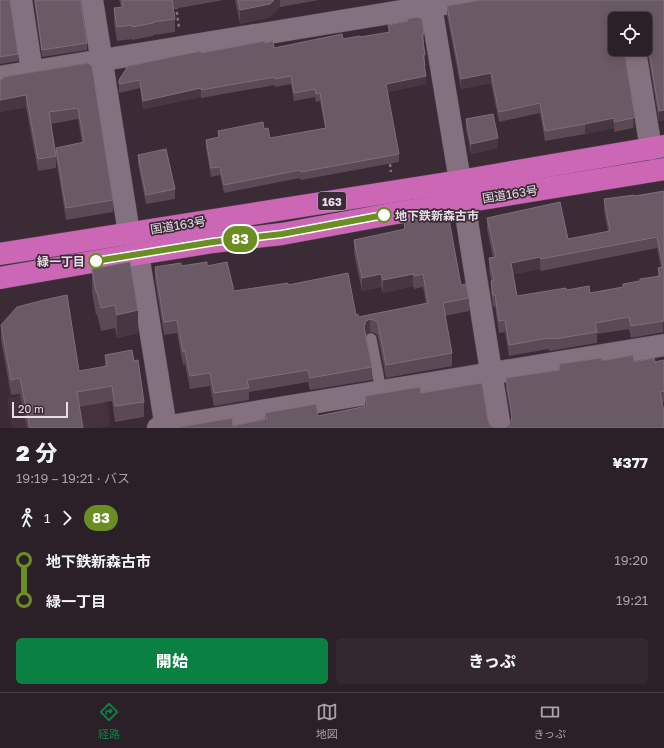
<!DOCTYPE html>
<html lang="ja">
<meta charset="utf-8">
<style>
:root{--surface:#2c2028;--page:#342830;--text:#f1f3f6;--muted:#a6a3a8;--line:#483e45;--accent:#0b8043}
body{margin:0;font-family:"Golos Text","Noto Sans JP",sans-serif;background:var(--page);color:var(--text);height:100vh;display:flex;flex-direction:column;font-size:15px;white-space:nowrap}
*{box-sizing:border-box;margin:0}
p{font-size:13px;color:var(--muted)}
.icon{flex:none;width:22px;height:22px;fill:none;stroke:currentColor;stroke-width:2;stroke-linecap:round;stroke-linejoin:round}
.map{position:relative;height:428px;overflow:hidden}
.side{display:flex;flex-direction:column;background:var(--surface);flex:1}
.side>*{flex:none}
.badge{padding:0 8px;border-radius:13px;font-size:14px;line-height:26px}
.controls{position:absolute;left:608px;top:12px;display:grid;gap:8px}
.controls a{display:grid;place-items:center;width:44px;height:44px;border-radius:6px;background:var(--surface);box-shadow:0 2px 10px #0003,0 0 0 1px var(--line);font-size:20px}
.scale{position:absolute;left:12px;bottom:10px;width:56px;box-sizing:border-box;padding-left:4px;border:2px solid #e8dde5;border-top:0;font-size:11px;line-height:14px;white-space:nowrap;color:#e8dde5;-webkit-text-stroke:3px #3a2b36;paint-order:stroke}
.map>.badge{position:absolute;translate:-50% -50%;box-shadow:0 0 0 2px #fff}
.legs{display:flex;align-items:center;gap:6px;height:44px;padding:0 16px;font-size:13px}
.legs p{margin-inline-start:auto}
.overview{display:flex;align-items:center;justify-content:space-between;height:68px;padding:0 16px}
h1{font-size:22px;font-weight:800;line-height:30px}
.primary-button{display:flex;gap:8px;margin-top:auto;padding:8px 16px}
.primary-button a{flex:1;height:46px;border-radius:6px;background:var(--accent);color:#fff;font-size:16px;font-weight:800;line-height:46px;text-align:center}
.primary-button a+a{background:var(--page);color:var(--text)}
ul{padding:0 16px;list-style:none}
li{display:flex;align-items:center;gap:14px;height:40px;font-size:15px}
li i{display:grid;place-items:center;width:6px;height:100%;margin:0 5px;background:currentColor}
li i::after{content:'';width:10px;height:10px;margin:-5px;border:3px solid;border-radius:50%;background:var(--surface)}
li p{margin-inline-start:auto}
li:first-child i{background:linear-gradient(#0000 50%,currentColor 0)}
li:last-child i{background:linear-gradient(currentColor 50%,#0000 0)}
.menu{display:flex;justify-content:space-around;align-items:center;height:56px;border-top:1px solid var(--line);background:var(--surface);font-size:11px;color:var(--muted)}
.menu a{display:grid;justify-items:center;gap:2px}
.menu .selected{color:var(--accent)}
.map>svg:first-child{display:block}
.built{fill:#463141}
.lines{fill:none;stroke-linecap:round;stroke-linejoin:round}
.lane-casing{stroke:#554852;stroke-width:12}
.street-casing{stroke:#554852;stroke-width:23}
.highway-casing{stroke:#554852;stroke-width:23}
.path{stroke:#81737d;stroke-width:2.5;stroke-dasharray:3 3;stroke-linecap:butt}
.lane{stroke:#84717f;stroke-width:11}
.street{stroke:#84717f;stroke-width:22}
.highway{stroke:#cc67b6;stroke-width:22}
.wall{fill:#5b4a56;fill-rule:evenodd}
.shaded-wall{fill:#473743}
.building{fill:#6a5a65;stroke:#7e6e79;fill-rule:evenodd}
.line-1-casing{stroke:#fff;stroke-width:9}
.line-1{stroke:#6b8e23;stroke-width:6}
.stop-1-dot{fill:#fff;stroke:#6b8e23;stroke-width:2}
.labels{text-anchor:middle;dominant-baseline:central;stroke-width:3.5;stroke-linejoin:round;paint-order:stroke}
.shield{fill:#3a2b36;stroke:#b4a8b0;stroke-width:1}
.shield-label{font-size:11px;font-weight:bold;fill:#e8dde5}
.street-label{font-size:12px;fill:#e8dde5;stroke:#3a2b36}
.stop-label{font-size:12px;font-weight:bold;fill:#e8dde5;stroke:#3a2b36;text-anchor:start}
</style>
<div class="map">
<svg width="664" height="428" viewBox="0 0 664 428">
<rect width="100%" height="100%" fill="#3a2b36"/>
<path class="built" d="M102,370l9,56 -12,2h-87l-5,-30 73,-13z"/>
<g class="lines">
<defs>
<path id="lane" d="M371,339l10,52"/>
<g id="street">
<path d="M21,0l11,72"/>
<path d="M92,0l37,233"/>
<path d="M430,0l30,181"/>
<path d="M636,57l15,92"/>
<path d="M0,77l469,-77"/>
<path d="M464,202l36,226"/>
<path d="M138,254l28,174"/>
<path d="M158,428l506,-83"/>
</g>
<g id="highway">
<path d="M0,254l460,-73 204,-35"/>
<path d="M0,278l138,-24 75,-12 69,-8 109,-20 273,-45"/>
</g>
</defs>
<use href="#lane" class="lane-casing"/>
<use href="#street" class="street-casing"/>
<use href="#highway" class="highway-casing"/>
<g class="path">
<path d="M175,0l4,27"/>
<path d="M390,164l1,8"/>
</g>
<use href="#lane" class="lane"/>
<use href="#street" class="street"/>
<use href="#highway" class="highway"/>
</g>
<g class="wall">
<path d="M0,0l18,54v7l-18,3z"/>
<path d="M34,0h46l7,43v7l-45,7z"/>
<path d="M119,0h105l-51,9 2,10v13l-22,3v1l-21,4v-1l-15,2 -3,-19v-14l7,-1z"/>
<path d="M235,0h84l-39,7 -10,10 -30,7z"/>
<path d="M664,0v120l-5,1 -11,-66 -3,-6v-30h-30l9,34 11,74 -2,1 -19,4v-4l-29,6 -40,7 -5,-28 -41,9 -8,-39 -30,6 -14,-73v-10z"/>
<path d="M407,19l17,15v8h-1l2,13v8l1,21 -39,8 12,62v8l-98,18 -1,-2 -76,15 -4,-18 -9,2 -5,-29v-8l12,-3v-6l46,-2 6,9 55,-10 -5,-27 -4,1 -1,-5 -21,4 -3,-17 -16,3v-2l-74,13v-1l-58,12 -3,-21 -21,5v-13l82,-27 64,-10 9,5 69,-9 17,-2 28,-4v-8l19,-4z"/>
<path d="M88,63l25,137v12l-47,8 -10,-61v-11l26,-5 -4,-24 -27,5 5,32v12l-18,3 -12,-64 -26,5v-32l3,-1v-2z"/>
<path d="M466,119l32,29 -27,6 -5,-25z"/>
<path d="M138,155l37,34v10l-29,5 -8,-40z"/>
<path d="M664,191v141l-33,6 -2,-9 -32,5v9l-48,8v-2l-40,7 -4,-24 -6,1 -4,-27 -2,1 -2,-15v-11l-2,-11v-12h4l-6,-29v-11l81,21 40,-8 -4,-20v-12l31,-3zM657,248l4,20h-3v8l-18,5 -17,3v3l-33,6 -23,-3 -50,6 -4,-22 27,-5 1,2z"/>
<path d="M404,222l57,63 8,13v13l-24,5 7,37v13l-66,12 -8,-41 -2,-3 -2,-1 -4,-1 -4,3 6,32v13l-62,10 -2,-8 -59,10v8l-35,6 -4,-20 -20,3 -5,-25 -2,1 -6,-32 -13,2 -9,-55v-13l52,-1 27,25 54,-6 68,30 2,2 68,-13 -3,-17 -9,2 -1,-3 -30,7 -2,-6 -19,4 -8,-38v-13l50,-10z"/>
<path d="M92,269l46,64 -21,5 -2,-10 -14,3 -4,-17 -1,1 -4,-23z"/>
<path d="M1,325l78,46 26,-4v-12l29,6 10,41v15l-29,5 -3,-21 -33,6 4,21h-56l-7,-34 -9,1 -10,-55z"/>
<path d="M602,360l32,2h21l9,-2v42l-156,26 4,-6 -6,-33v-11l53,-8v-6z"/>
<path d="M421,393l67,27 -255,6 32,-7v-6l53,3 47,-9v-11z"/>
</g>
<g class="shaded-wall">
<path d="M274,0h6v7l-10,10 -30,7v-14z"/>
<path d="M491,73v10l-30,6v-10z"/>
<path d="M426,76v8l-40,8v-8z"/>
<path d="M201,88v9l-58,12v-8z"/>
<path d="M26,95v12l-26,5v-12z"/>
<path d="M664,110v10l-5,1v-10z"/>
<path d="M635,117v10l-2,1v-10z"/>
<path d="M614,118v10l-29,6v-10z"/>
<path d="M498,138v10l-27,6v-10z"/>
<path d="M540,257v12l-29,6v-12z"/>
<path d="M381,274v13l-19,4v-13z"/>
<path d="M413,274v12l-30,7v-13z"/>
<path d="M138,310v23l-21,5v-23z"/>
<path d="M370,319v13l-4,2 -1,2v-12l1,-3z"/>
<path d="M663,321h1v11l-1,1z"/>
</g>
<g class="building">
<path d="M0,0h10l8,54 -18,3z"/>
<path d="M35,0h45l7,43 -45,7z"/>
<path d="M122,0h50l3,19 -22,3v1l-21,4v-2l-15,2 -3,-19 9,-1z"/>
<path d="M238,0h36l-4,4 -30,6z"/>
<path d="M480,0h184v110l-5,1 -11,-66 -3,-6v-20h-30v30h9l11,68 -2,1 -19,4v-4l-29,6 -40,7 -5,-28 -41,9 -8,-39 -30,6 -14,-73z"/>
<path d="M418,17l4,2 2,15h-2l3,21h-2l2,10h-1l2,11 -40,8 13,70 -98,18 -1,-2 -76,15 -4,-18 -9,1 -5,-28 13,-3 -1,-6 45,-9 1,7 4,-1 2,10 56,-10 -6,-35 -4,1 -1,-5 -21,4 -3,-17 -16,3v-2l-74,13v-2l-58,13 -3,-21 -21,4v-4l9,-14 73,-15v2l64,-12v2l8,-2 1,7 68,-14 1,5 17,-3v1l30,-5 -2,-7 20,-4 -1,-2z"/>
<path d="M88,63l4,3 21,134 -47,8 -10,-60 28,-6 -6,-34 -29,4 7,44 -18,3 -12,-64 -26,5v-20l3,-1v-2z"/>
<path d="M493,114l5,24 -27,6 -5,-25z"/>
<path d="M166,149l9,40 -29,6 -8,-40z"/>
<path d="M664,191v130l-33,5 -2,-9 -34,6 2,9 -42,7v-1l-6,1v-1l-40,7 -4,-25 -6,1 -4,-26h-2l-2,-14 3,-1 -5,-22 7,-1 -9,-39 73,-16 8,37 42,-8 -6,-32 30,-4 1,1zM657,237l6,30 -5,1 2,8 -20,3v2l-17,3v3l-33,6 -1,-7 -22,4 -1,-2 -49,8 -6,-33 29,-6 1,2z"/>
<path d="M448,214l13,71 5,-1 3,14 -26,5 9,50 -66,12 -8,-41 -2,-3 -2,-1 -4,-1 -4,2 -2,6 8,40 -62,11 -2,-8 -61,10 2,8 -35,5 -4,-20 -20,3 -5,-25 -2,1 -6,-32 -13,2 -9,-55 26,-4v3l26,-4v4l20,-4 7,29 54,-8v2l60,-12 8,42 2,-1v3l70,-14 -5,-29 -9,2 -1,-2 -30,6 -2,-6 -19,4 -8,-38 51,-11 -1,-7z"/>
<path d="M130,262l8,48 -21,5 -2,-10 -14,3 -4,-16h-1l-4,-23z"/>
<path d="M67,295l12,76 28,-5 -2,-11 27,-5 2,11 4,-1 6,42 -29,4 -3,-20 -35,6 6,36h-53l-10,-50 -9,2 -10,-55 16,-18 27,-7z"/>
<path d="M633,355l1,7 20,-4 1,4 9,-2v31l-4,1 4,20v16h-158l5,-6 1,-6 -6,-38 54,-8 -1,-6 42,-6 1,2h5z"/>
<path d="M482,383l6,37 2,5 4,3h-314v-1l52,-9 1,8 34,-7 -2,-6 51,-9 2,12 49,-10 -2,-10 55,-9 1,6z"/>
</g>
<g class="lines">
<defs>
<path id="line-1" d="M96,261l117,-19 69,-8 102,-19"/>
</defs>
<use href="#line-1" class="line-1-casing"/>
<use href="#line-1" class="line-1"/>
</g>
<g class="stop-1-dot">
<circle cx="384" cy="215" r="7"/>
<circle cx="96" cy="261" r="7"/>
</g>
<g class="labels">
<rect class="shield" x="318" y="192" width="28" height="18" rx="3"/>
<g class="shield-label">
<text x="332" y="201">163</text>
</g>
<g class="street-label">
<text transform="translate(510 194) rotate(-9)">国道163号</text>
<text transform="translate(178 225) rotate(-9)">国道163号</text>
</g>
<g class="stop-label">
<text x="395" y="215">地下鉄新森古市</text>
<text x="85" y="261" text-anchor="end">緑一丁目</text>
</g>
</g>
</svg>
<div class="controls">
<a><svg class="icon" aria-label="locate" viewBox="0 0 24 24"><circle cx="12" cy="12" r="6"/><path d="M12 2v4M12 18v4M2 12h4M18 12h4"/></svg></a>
</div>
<div class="scale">20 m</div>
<b class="badge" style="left:240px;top:239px;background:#6b8e23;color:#fff">83</b>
</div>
<section class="side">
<div class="overview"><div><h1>2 分</h1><p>19:19 – 19:21 · バス</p></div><b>¥377</b></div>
<div class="legs"><svg class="icon" aria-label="walk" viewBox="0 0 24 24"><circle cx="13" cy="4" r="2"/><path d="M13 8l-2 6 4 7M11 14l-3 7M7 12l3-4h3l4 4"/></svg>1<svg class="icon" aria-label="forward" viewBox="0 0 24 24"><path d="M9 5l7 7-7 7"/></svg><b class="badge" style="background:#6b8e23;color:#fff">83</b></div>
<ul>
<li><i style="color:#6b8e23"></i><b>地下鉄新森古市</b><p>19:20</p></li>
<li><i style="color:#6b8e23"></i><b>緑一丁目</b><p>19:21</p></li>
</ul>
<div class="primary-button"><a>開始</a><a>きっぷ</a></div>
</section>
<nav class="menu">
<a class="selected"><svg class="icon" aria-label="directions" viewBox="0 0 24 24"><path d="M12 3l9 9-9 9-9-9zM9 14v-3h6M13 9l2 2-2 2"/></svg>経路</a>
<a><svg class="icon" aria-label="map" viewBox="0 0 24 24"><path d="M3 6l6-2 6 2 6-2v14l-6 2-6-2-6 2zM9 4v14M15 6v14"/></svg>地図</a>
<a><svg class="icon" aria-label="tickets" viewBox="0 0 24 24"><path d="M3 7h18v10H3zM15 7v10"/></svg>きっぷ</a>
</nav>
